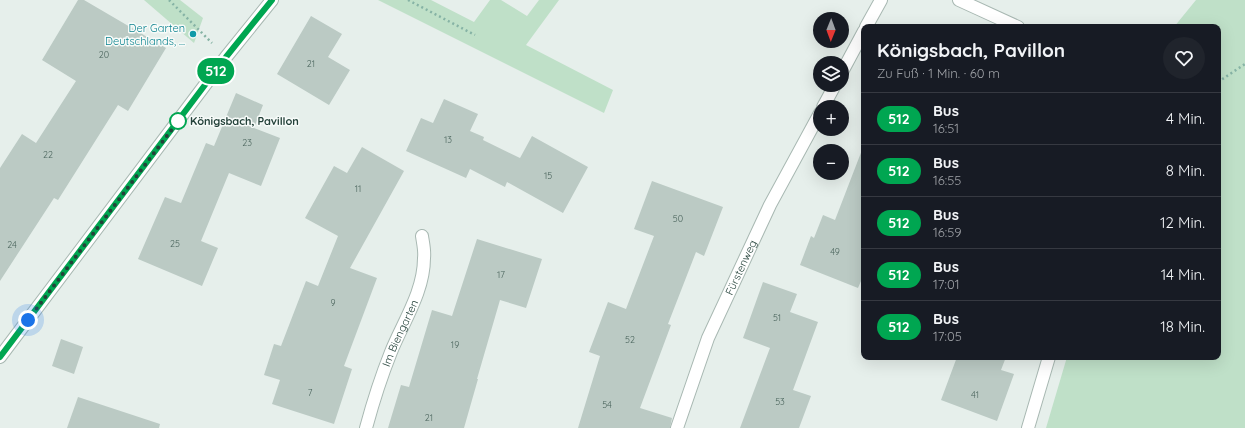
<!DOCTYPE html>
<html lang="de">
<meta charset="utf-8">
<style>
:root{--surface:#171b24;--page:#20242c;--text:#f1f3f6;--muted:#9ea1a6;--line:#363941}
body{margin:0;font-family:Quicksand,sans-serif;background:var(--page);color:var(--text);height:100vh;display:flex;flex-direction:column;font-size:15px;white-space:nowrap}
*{box-sizing:border-box;margin:0}
p{font-size:13px;color:var(--muted)}
.icon{flex:none;width:22px;height:22px;fill:none;stroke:currentColor;stroke-width:2;stroke-linecap:round;stroke-linejoin:round}
.map{position:relative;flex:1;overflow:hidden}
.panel{position:absolute;left:861px;top:24px;width:360px;height:336px;display:flex;flex-direction:column;background:var(--surface);border-radius:8px;box-shadow:0 4px 16px #0002}
.panel>*{flex:none}
.badge{padding:0 8px;border-radius:13px;font-size:14px;line-height:26px}
.needle{width:26px;rotate:181deg}
.controls{position:absolute;left:813px;top:12px;display:grid;gap:8px}
.controls a{display:grid;place-items:center;width:36px;height:36px;border-radius:50%;background:var(--surface);box-shadow:0 4px 16px #0002;font-size:20px}
.you{position:absolute;width:20px;height:20px;margin:-10px;border:3px solid #fff;border-radius:50%;background:#1a73e8;box-shadow:0 0 0 6px #1a73e833}
.map>.badge{position:absolute;translate:-50% -50%;box-shadow:0 0 0 2px #fff}
.round{display:grid;place-items:center;flex:none;width:42px;height:42px;border-radius:21px;background:var(--page)}
.summary{display:flex;align-items:center;justify-content:space-between;height:68px;padding:0 16px}
h1{font-size:19px;font-weight:700;line-height:30px}
ul{padding:0;list-style:none}
li{display:flex;align-items:center;gap:12px;height:52px;padding:0 16px;border-top:1px solid var(--line)}
li div{flex:1}
li b{display:block;font-size:15px}
li em{font-style:normal}
li .badge{min-width:44px;font-weight:700;text-align:center}
.map>svg:first-child{display:block}
.green{fill:#bfe0c8}
.building{fill:#bbcac4}
.lines{fill:none;stroke-linecap:round;stroke-linejoin:round}
.minor-casing{stroke:#a8b8b2;stroke-width:14}
.tertiary-casing{stroke:#a8b8b2;stroke-width:14}
.path{stroke:#86b3a5;stroke-width:2.5;stroke-dasharray:2 3;stroke-linecap:butt}
.minor{stroke:#fff;stroke-width:12}
.tertiary{stroke:#fff;stroke-width:12}
.line-casing{stroke:#fff;stroke-width:9}
.line{stroke:#00a651;stroke-width:6}
.walk{stroke:#24423a;stroke-width:4;stroke-dasharray:0 7.2}
.culture-dot{fill:#0f9aa8;stroke:#f7fbf9;stroke-width:1.5}
.stop-dot{fill:#fff;stroke:#00a651;stroke-width:2}
.labels{text-anchor:middle;dominant-baseline:central;stroke-width:3;stroke-linejoin:round;paint-order:stroke}
.number-label{font-size:9px;fill:#4a645c}
.culture-label{font-size:11px;fill:#0d838f;stroke:#f7fbf9;text-anchor:end}
.stop-label{font-size:11px;font-weight:bold;fill:#24423a;stroke:#f7fbf9;text-anchor:start}
.street-label{font-size:11px;fill:#24423a;stroke:#f7fbf9}
</style>
<div class="map">
<svg width="1245" height="428" viewBox="0 0 1245 428">
<rect width="100%" height="100%" fill="#e6efeb"/>
<g class="green">
<path d="M144,0h36l23,18 -9,25z"/>
<path d="M378,0h53l43,22 16,-22h11l26,16 12,-16h20l-33,45 87,45 -9,23z"/>
<path d="M1196,0h49v428h-199l21,-71h151v-330h-44z"/>
</g>
<g class="building">
<path d="M78,0h6l82,48 -38,63 -10,-6 -60,95 -4,-2 -54,83v-113l22,-34 14,9 40,-62 -34,-21z"/>
<path d="M311,16l31,18 -14,23 22,13 -21,35 -52,-31z"/>
<path d="M236,93l27,12 -9,23 26,10 -19,48 -32,-13 -28,68 17,7 -16,38 -64,-27 27,-62 16,6 25,-60 8,3z"/>
<path d="M444,99l34,15 -8,17 14,6 -1,3 37,18 12,-22 56,31 -25,46 -56,-31 -2,5 -35,-18 -4,9 -60,-27 15,-33 12,5z"/>
<path d="M362,147l42,24 -54,97 27,10 -33,88 8,3 -18,55 -62,-20 8,-24 -16,-5 10,-31 7,2 25,-65 12,5 20,-50 -33,-18 29,-52 13,7z"/>
<path d="M862,150l2,1v123l-6,14 -58,-23 11,-29 3,2 9,-23 12,5z"/>
<path d="M652,181l71,26 -19,49 -8,-4 -28,72 3,1 -31,83 32,10 -2,10h-92l22,-72 -11,-4 19,-50 18,7 28,-73 -20,-7z"/>
<path d="M477,239l65,20 -16,49 -26,-8 -23,79h1l-14,49h-76l13,-43 8,2 23,-77 20,6z"/>
<path d="M763,282l34,12 -7,18 28,10 -25,68 18,6 -12,32h-59l30,-80 -27,-10z"/>
<path d="M61,339l22,8 -9,27 -22,-8z"/>
<path d="M957,357h49l-5,13 13,4 -17,47 -56,-21z"/>
<path d="M78,397l82,27 -1,4h-92z"/>
</g>
<g class="lines">
<defs>
<g id="minor">
<path d="M959,0l59,27"/>
<path d="M866,27l15,-27"/>
<path d="M842,72l22,-41"/>
<path d="M823,107l12,-22"/>
<path id="s1" d="M366,428c7,-26 15,-51 25,-76 12,-30 33,-60 33,-94 1,-7 -1,-15 -2,-22"/>
<path id="s2" d="M677,428l31,-90 62,-133 50,-92"/>
<path d="M1028,428l21,-71"/>
</g>
<path id="tertiary" d="M0,357l226,-300 46,-57"/>
</defs>
<use href="#minor" class="minor-casing"/>
<use href="#tertiary" class="tertiary-casing"/>
<g class="path">
<path d="M169,0l43,43"/>
<path d="M408,0l67,35"/>
<path d="M1218,82l27,-18"/>
</g>
<use href="#minor" class="minor"/>
<use href="#tertiary" class="tertiary"/>
</g>
<g class="lines">
<defs>
<path id="line" d="M0,357l226,-300 46,-57"/>
</defs>
<use href="#line" class="line-casing"/>
<use href="#line" class="line"/>
<path class="walk" d="M28,320l151,-200 -1,1"/>
</g>
<circle class="culture-dot" cx="193" cy="34" r="4"/>
<circle class="stop-dot" cx="178" cy="121" r="8"/>
<g class="labels">
<g class="number-label">
<text x="104" y="54">20</text>
<text x="311" y="63">21</text>
<text x="448" y="139">13</text>
<text x="247" y="142">23</text>
<text x="48" y="154">22</text>
<text x="548" y="175">15</text>
<text x="358" y="188">11</text>
<text x="678" y="218">50</text>
<text x="175" y="243">25</text>
<text x="12" y="244">24</text>
<text x="835" y="251">49</text>
<text x="501" y="274">17</text>
<text x="333" y="302">9</text>
<text x="777" y="317">51</text>
<text x="630" y="339">52</text>
<text x="455" y="344">19</text>
<text x="310" y="392">7</text>
<text x="975" y="394">41</text>
<text x="780" y="401">53</text>
<text x="607" y="404">54</text>
<text x="429" y="417">21</text>
</g>
<g class="culture-label">
<text x="185" y="28">Der Garten<tspan x="185" dy="13">Deutschlands, ...</tspan></text>
</g>
<g class="stop-label">
<text x="190" y="121">Königsbach, Pavillon</text>
</g>
<g class="street-label">
<text stroke="none"><textPath href="#s2" startOffset="173">Fürstenweg</textPath></text>
<text stroke="none"><textPath href="#s1" startOffset="101">Im Biengarten</textPath></text>
</g>
</g>
</svg>
<div class="controls">
<a><svg class="needle" viewBox="-14 -14 28 28"><path d="M0-13l5 13h-10z" fill="#e53935"/><path d="M0 13l5-13h-10z" fill="#9ea1a6"/></svg></a>
<a><svg class="icon" aria-label="layers" viewBox="0 0 24 24"><path d="M12 4l9 5-9 5-9-5zM3 14l9 5 9-5"/></svg></a>
<a>+</a>
<a>−</a>
</div>
<div class="you" style="left:28px;top:320px"></div>
<b class="badge" style="left:216px;top:71px;background:#00a651;color:#fff">512</b>
<section class="panel">
<div class="summary"><div><h1>Königsbach, Pavillon</h1><p>Zu Fuß · 1 Min. · 60 m</p></div><a class="round"><svg class="icon" aria-label="heart" viewBox="0 0 24 24"><path d="M12 20l-8-8c-3-5 5-10 8-4 3-6 11-1 8 4z"/></svg></a></div>
<ul>
<li><span class="badge" style="background:#00a651;color:#fff">512</span><div><b>Bus</b><p>16:51</p></div><em>4 Min.</em></li>
<li><span class="badge" style="background:#00a651;color:#fff">512</span><div><b>Bus</b><p>16:55</p></div><em>8 Min.</em></li>
<li><span class="badge" style="background:#00a651;color:#fff">512</span><div><b>Bus</b><p>16:59</p></div><em>12 Min.</em></li>
<li><span class="badge" style="background:#00a651;color:#fff">512</span><div><b>Bus</b><p>17:01</p></div><em>14 Min.</em></li>
<li><span class="badge" style="background:#00a651;color:#fff">512</span><div><b>Bus</b><p>17:05</p></div><em>18 Min.</em></li>
</ul>
</section>
</div>
